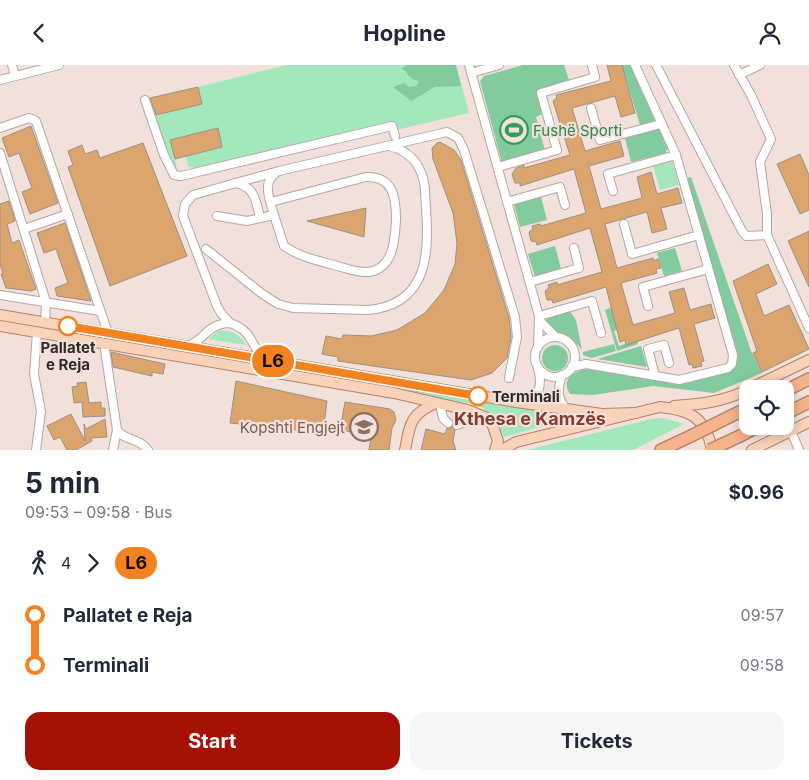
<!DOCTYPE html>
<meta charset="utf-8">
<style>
:root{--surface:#fff;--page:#f6f6f7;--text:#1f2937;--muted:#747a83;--accent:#a51104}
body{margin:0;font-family:Inter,sans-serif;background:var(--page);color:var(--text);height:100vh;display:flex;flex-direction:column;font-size:19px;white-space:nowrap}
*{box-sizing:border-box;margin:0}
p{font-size:16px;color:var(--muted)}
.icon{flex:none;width:28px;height:28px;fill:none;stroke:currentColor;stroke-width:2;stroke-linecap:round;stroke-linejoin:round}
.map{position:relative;height:385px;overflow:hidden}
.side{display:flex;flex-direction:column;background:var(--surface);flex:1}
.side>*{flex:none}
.badge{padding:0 10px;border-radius:16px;font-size:18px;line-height:32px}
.buttons{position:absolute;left:739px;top:315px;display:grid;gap:10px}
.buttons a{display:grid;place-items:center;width:55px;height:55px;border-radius:10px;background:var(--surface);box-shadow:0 2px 12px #0003;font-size:25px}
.map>.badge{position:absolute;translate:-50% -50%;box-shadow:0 0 0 2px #fff}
.legs{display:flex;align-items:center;gap:8px;height:55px;padding:0 25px;font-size:16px}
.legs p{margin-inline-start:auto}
.head{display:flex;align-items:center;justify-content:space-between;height:85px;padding:0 25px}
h1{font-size:28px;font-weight:700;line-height:38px}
.primary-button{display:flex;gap:10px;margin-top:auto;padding:10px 25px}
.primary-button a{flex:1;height:58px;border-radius:15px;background:var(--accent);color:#fff;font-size:20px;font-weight:700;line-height:58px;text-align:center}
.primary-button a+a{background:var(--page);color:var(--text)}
ul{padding:0 25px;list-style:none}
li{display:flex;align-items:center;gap:18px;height:50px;font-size:19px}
li i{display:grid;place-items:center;width:8px;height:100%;margin:0 6px;background:currentColor}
li i::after{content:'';width:12px;height:12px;margin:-6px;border:4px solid;border-radius:50%;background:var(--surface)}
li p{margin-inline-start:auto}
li:first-child i{background:linear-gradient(#0000 50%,currentColor 0)}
li:last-child i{background:linear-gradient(currentColor 50%,#0000 0)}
header{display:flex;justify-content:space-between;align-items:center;height:65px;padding:0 25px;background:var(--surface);font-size:22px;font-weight:700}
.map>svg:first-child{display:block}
.green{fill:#a2e8bc}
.forest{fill:#82cb9e}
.building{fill:#dba56d;stroke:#9b9084}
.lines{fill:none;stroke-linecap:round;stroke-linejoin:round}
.minor-casing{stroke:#b7a6a0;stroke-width:10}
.major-casing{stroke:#b18368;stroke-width:12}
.highway-casing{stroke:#b18368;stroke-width:14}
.minor{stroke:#fff;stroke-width:8}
.major{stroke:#fad1b9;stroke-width:10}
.highway{stroke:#f6b28b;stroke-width:11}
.highway-bridge-casing{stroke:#b18368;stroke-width:14;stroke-linecap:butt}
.highway-bridge{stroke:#f6b28b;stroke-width:11}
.line-1-casing{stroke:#fff;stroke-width:11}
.line-1{stroke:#f58220;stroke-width:8}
.stop-1-dot{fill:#fff;stroke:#f58220;stroke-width:2.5}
.labels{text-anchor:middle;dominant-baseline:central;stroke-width:4.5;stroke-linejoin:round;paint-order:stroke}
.leisure-label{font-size:15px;fill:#27864d;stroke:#f2e1da;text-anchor:start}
.stop-label{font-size:15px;font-weight:bold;fill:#312b28;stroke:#f2e1da}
.education-label{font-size:15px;fill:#785e54;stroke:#f2e1da;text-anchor:end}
.quarter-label{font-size:18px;font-weight:bold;fill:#823c31;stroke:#f2e1da}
</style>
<header><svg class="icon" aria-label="back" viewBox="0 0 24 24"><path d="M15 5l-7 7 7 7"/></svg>Hopline<svg class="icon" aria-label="person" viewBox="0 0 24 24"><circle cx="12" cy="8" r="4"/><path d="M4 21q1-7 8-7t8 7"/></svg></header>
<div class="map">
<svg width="809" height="385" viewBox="0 0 809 385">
<rect width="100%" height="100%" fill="#f2e1da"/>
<g class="green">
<path d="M286,0h170l13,48 -73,17 -3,-9 -186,45 -13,2 -6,-2 -2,-10 36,-9 -4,-18 -48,11 7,27 -3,1 -20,-52 48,-12 -4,-17z"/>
<path d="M672,96l7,24 -19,5 -7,-24z"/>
<path d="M218,266c13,-2 21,3 28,14l-38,-6z"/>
<path d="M237,295l334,56 1,2 -68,19 -9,-20 -17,-12z"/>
<path d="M663,353l21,6 -51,26h-106l124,-31z"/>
</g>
<g class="forest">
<path d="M407,0h49l5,21 -26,1 -24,14 -18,-14 11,-4 5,4 7,-1 3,-5 -7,-2 -10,-11z"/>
<path d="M523,0h41l5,15 -32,13 5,21 -6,3 9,34 -43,12 -22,-82 4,-5z"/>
<path d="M622,0h8l25,56 -15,4z"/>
<path d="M659,64l9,20 -3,4 -34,9 -6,-24z"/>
<path d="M691,112l60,174 11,22 -48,20 -61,-7 -60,9 -23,-1c-9,-14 2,-22 16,-25l99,14 47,-14 4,-3 2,-10 -52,-178z"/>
<path d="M541,132l6,23 -27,7 -6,-23z"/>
<path d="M555,181l6,23 -26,8 -7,-23z"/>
<path d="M675,183l7,23 -18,5 -7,-23z"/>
<path d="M612,242l6,23 -4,1 5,15 18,-6 1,4 -21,7 -12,-41z"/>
<path d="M570,246l6,9 6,30c-9,-11 -15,-17 -30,-19l-6,-9 2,-6z"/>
<path d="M614,279l2,7 -24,7 -9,-3v-3z"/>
<circle cx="555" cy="293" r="13"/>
<path d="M641,281l6,21 -50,-8z"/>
</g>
<g class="building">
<path d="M607,0h15l13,48 -14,4 -6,-21 -43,12 13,43 35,-10 4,15 -35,10 12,43 41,-11 -5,-21 14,-5 6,22 21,-6 4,15 -21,5 6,21 -7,2 -8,2 -5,-21 -42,12 12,44 36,-10 1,3 4,-2 3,9 -5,1 1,4 -36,10 12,42 42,-12 -6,-21 15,-4 6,22 21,-6 2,9 2,5 -21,6 10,37 -3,1 1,4 -9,2 -1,-4 -3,1 -10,-37 -53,17 -1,-5 -5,2 -14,-55 -53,16 -1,-3h-5l-2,-9 4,-3 -1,-3 9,-3v3l45,-13 -12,-44 -53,17 -1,-3 -5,-1 -2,-9 4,-3 -1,-3 8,-2 1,2 45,-13 -12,-44 -54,17v-3h-5l-3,-9 4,-6 8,-3v3l46,-13 -17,-54 4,-3 -1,-3 55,-14z"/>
<path d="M198,22l4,17 -46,11 -6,-17z"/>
<path d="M31,61l27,77 -28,11 -8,-22 10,-4 -13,-35 -10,4 -7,-19z"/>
<path d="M218,63l4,19 -47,12 -5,-19z"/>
<path d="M440,77l14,8 7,10 48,158 2,19 -4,21 -15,15 -21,7 -133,-19v-4l-16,-3 4,-18 16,3 1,-4 28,1 26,-6 28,-17 19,-23 11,-26 2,-21 -4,-30 -20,-54 -1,-11 5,-5z"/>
<path d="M143,78l44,113 -77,30 -42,-119 5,-2 -5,-14 14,-6 3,9 12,-4 3,8z"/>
<path d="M800,89l9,21v35l-9,4 -23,-50z"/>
<path d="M9,136l6,20 -8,3 5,19 7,-3 17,49 -5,2 -25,-3 -5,-14h2l-3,-10v-60z"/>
<path d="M366,143l-2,29 -57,-16z"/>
<path d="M65,158l26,78 -34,-5 -2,-8 13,-5 -12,-34 -12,4 -7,-20z"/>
<path d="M809,166v56l-21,-46z"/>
<path d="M768,199l9,20 -21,10 8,22 25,-11 20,44 -47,23 -9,-19 4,-2 -24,-70z"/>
<path d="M111,287l54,12 -2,10 -11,-2v4l-39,-9z"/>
<path d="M236,316l91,20 -4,32 -93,-10z"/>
<path d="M86,317l3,21 12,-1v6h4v8l-22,1 -1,-15 -8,1 -2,-16 6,-1 -1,-3z"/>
<path d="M345,337l45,7 4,3 2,8 -4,8 -3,22h-20l2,-14 -31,-6z"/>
<path d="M71,349l14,27 -1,-17 2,5 19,-10 2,18 -16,1 1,3 -16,9h-9l-7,-13 -6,3 -7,-14z"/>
<path d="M452,362l3,3 -2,11 3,9h-35l5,-21 19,5 2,-6z"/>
</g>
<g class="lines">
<defs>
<g id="minor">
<path d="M12,0l3,11"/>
<path d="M469,0l70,251 -1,30"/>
<path d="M656,0l86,166 4,5 21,-1"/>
<path d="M734,0l17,30 20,44 -11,23 7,52v21l42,93"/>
<path d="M471,8l28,-8"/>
<path d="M739,10l21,-10"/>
<path d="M0,15l59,-15"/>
<path d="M145,35l19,55 10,20 7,1 211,-50 3,10"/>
<path d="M591,43l9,32 61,-16"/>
<path d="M0,63l29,-10 7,3 72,212"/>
<path d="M0,88l46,149 -1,20"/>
<path d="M498,102l59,-17 -16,-57 54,-16 -3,-12"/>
<path d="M235,118c20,3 21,18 25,35"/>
<path d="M613,126l-5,-17 68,-19"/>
<path d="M507,137l53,-15 5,18"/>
<path d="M274,150c-4,-15 -13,-33 3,-43"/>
<path d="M217,151l30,5 27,-6 10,31c14,10 34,15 50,19 11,3 23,8 34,7 26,-3 27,-33 28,-53 0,-22 -3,-43 -30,-42l-95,25"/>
<path d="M624,159l8,30 67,-19"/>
<path d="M24,164l44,-15"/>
<path d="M206,184l55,44 17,11 15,4 75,2c58,-5 62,-54 58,-101 -1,-14 0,-29 -7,-41 -6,-12 -18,-19 -30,-22"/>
<path d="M530,217l49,-14 -5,-20"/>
<path d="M0,230l100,16"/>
<path d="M648,241l-5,-19 65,-18"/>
<path d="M539,251l53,-15 9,32"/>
<path d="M540,256l16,16"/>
<path d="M230,258l-9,-10 -4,-7 -34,-90 2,-12 8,-9 86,-24 168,-39 11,6 6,12 51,167 2,20 -8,41"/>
<circle cx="555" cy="292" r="20"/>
<path d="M104,278l13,87c7,11 23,8 31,20"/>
<path d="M187,281c18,-5 18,-22 43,-23 26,9 19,25 37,37"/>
<path d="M572,302l14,-3 93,16 49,-12 4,-4 1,-9 -57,-200 -41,-90"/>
<path d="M562,310c-4,12 -6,25 5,34"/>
<path d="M655,311l-7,-27 16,-4 5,18"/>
<path d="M526,338c15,-7 16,-20 12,-35"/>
<path d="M440,339l3,14 5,5"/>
<path d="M457,360l5,-2 6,-13"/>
<path d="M791,366l8,19"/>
<path d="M36,385l5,-39 -7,-37 3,-42"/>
<path d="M113,385l4,-20"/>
</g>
<g id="major">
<path d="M0,250l516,87 86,12 34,-1"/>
<path d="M0,261l394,67 74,17 19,8 6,8 5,15 -3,9"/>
<path d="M749,324l60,-29"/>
<path d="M674,341c29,-2 47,-4 74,-16"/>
<path d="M405,385c5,-26 5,-36 31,-47"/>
<path d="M502,385l14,-8 144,-35c31,3 46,11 52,43"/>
<path d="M752,385l57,-28"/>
</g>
<g id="highway">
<path d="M785,326l24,-12"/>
<path d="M785,349l24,-12"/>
<path d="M731,351l17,-8"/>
<path d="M740,371l19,-10"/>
<path d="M661,385l30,-14"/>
</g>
</defs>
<use href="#minor" class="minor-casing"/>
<use href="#major" class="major-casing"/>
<use href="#highway" class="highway-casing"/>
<use href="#minor" class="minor"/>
<use href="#major" class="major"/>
<use href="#highway" class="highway"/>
<defs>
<g id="highway-bridge">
<path d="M691,371l40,-20"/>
<path d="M710,385l30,-14"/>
</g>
</defs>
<use href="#highway-bridge" class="highway-bridge-casing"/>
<use href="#highway-bridge" class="highway-bridge"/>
</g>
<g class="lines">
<defs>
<path id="line-1" d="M68,261l410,70"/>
</defs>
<use href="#line-1" class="line-1-casing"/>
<use href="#line-1" class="line-1"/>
</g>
<defs>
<symbol id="stadium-ring" viewBox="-11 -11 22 22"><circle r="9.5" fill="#f2e1da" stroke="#2e9e5b" stroke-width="1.5"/><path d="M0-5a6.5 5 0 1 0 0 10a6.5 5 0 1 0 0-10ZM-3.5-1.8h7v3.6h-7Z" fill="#2e9e5b"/></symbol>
<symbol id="school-ring" viewBox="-11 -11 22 22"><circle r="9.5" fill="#f2e1da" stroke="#8d6e63" stroke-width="1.5"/><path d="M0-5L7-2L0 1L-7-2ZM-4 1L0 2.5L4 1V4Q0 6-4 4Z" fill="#8d6e63"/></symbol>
</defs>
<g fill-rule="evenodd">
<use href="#stadium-ring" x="498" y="49" width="32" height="32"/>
<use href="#school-ring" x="348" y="346" width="32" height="32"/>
</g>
<g class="stop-1-dot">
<circle cx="68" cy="261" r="9"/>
<circle cx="478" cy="331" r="9"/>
</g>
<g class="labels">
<g class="leisure-label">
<text x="533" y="65">Fushë Sporti</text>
</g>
<g class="stop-label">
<text x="68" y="282">Pallatet<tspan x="68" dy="17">e Reja</tspan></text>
<text x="492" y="331" text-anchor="start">Terminali</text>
</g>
<g class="education-label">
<text x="345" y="362">Kopshti Engjejt</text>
</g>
<g class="quarter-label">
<text x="530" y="353">Kthesa e Kamzës</text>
</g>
</g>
</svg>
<div class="buttons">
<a><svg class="icon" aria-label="locate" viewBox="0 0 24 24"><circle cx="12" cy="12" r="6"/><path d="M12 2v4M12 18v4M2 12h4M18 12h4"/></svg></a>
</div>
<b class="badge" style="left:273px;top:296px;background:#f58220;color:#111">L6</b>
</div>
<section class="side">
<div class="head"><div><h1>5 min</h1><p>09:53 – 09:58 · Bus</p></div><b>$0.96</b></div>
<div class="legs"><svg class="icon" aria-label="walk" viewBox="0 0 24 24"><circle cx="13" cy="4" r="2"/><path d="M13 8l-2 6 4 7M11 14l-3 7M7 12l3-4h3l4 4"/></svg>4<svg class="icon" aria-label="forward" viewBox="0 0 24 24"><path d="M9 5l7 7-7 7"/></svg><b class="badge" style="background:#f58220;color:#111">L6</b></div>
<ul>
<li><i style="color:#f58220"></i><b>Pallatet e Reja</b><p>09:57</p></li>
<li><i style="color:#f58220"></i><b>Terminali</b><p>09:58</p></li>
</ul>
<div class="primary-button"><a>Start</a><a>Tickets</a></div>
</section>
